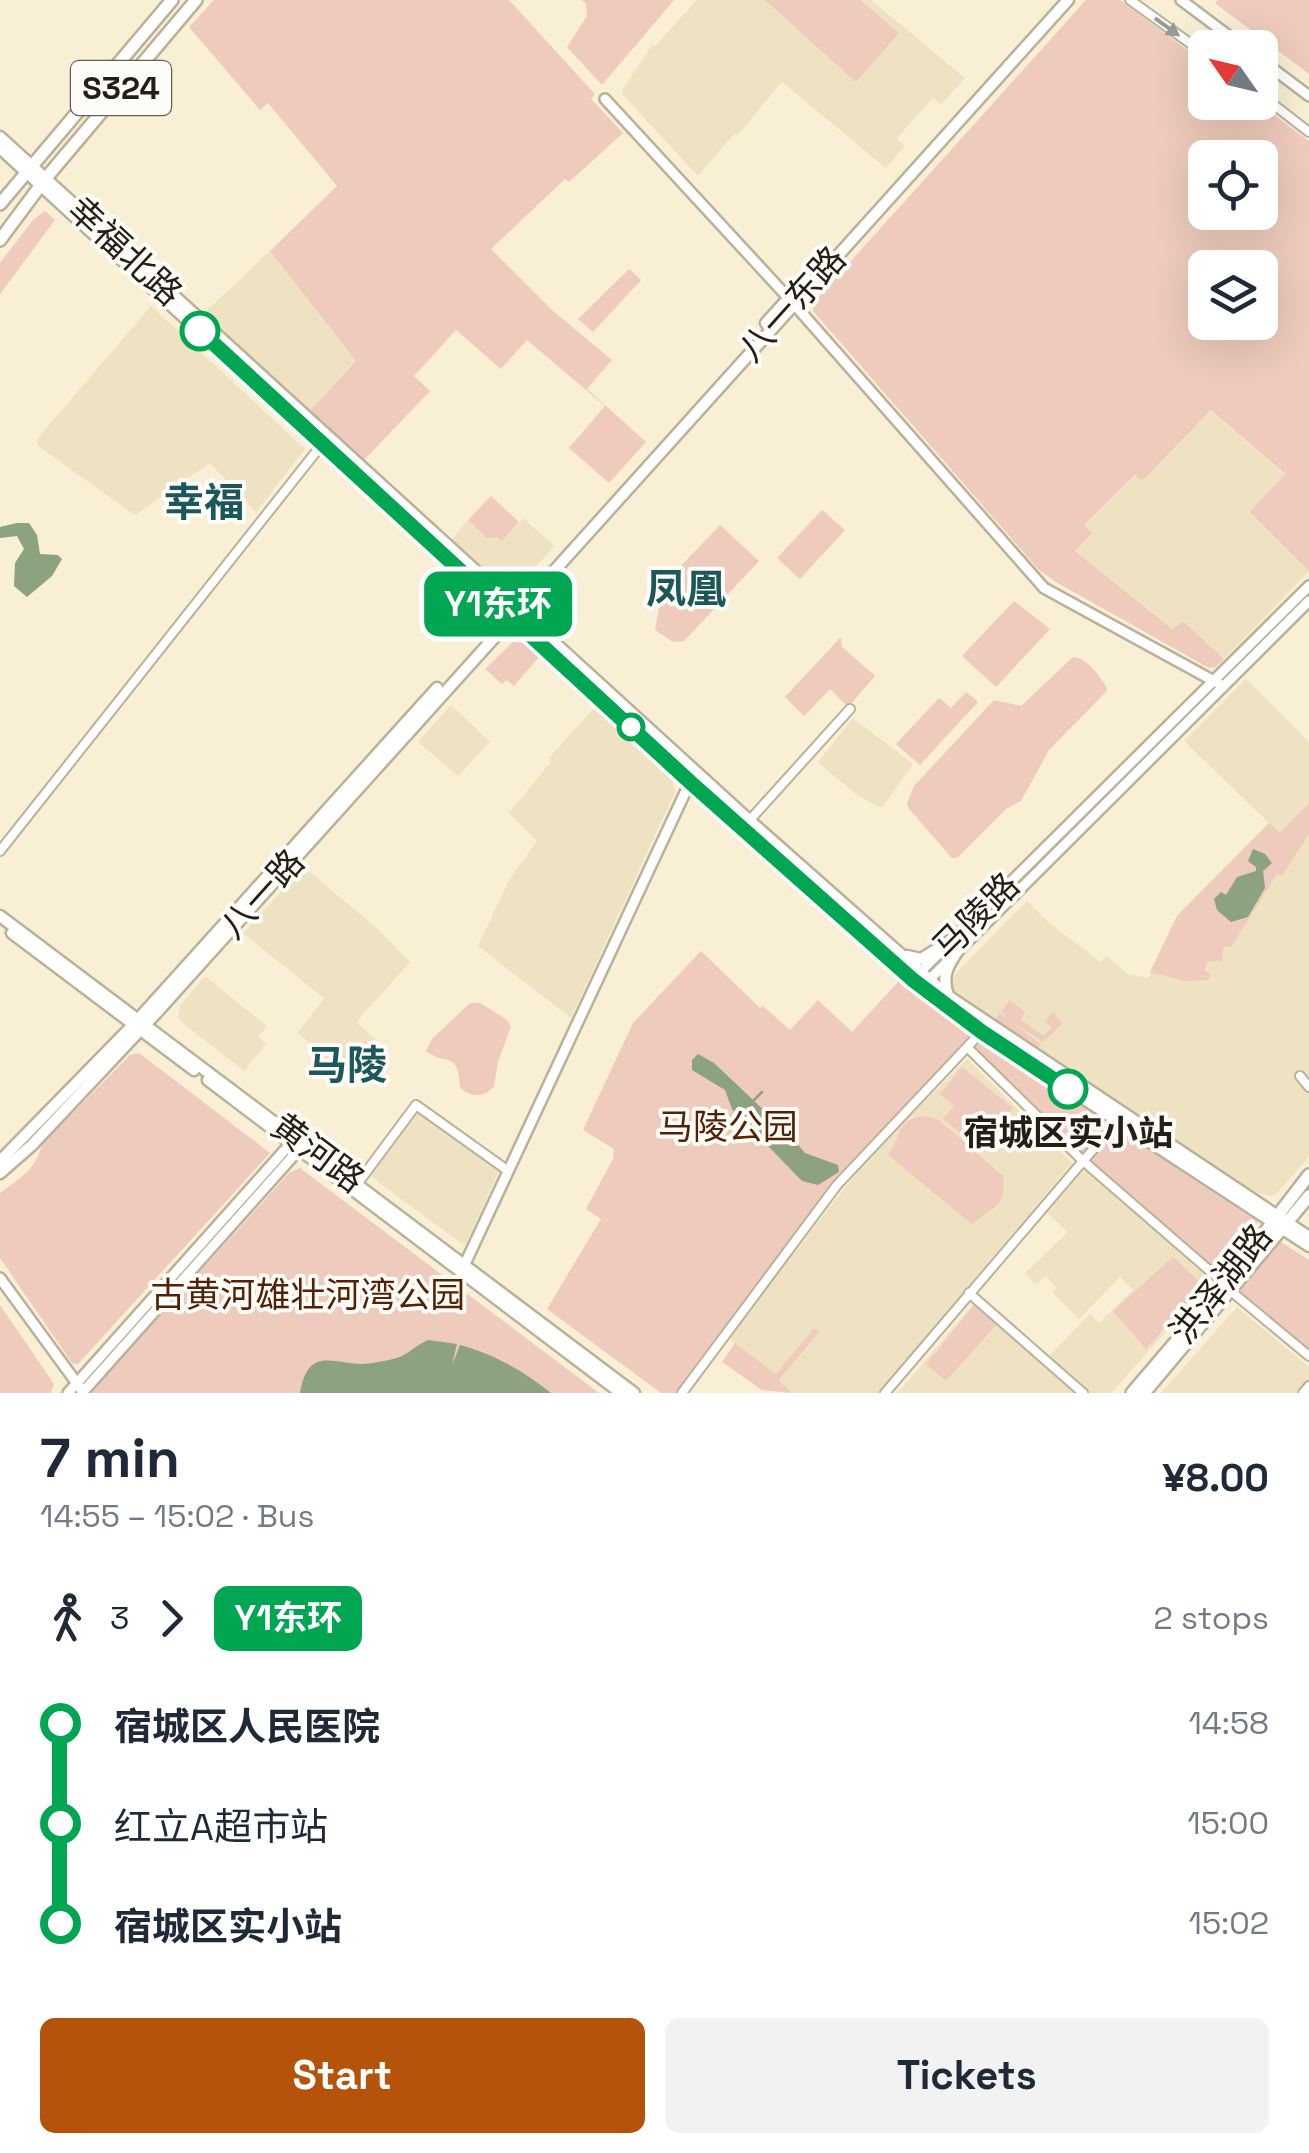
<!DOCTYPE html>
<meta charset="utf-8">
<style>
:root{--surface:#fff;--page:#f2f2f3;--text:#1f2937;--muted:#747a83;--accent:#b45309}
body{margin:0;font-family:"Space Grotesk","Noto Sans SC",sans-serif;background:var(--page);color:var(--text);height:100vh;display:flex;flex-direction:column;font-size:38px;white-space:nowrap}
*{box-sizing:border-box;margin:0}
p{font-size:32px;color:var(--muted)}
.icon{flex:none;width:55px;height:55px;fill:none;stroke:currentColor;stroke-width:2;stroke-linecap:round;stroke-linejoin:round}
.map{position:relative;height:1393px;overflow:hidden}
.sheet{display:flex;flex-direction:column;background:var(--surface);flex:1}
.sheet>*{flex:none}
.badge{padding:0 20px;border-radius:15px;font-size:35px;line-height:65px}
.needle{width:65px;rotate:304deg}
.controls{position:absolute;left:1188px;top:30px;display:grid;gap:20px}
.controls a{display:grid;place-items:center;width:90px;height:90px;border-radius:15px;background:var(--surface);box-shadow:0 10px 40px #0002;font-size:50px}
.map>.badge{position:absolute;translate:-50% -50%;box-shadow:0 0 0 5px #fff}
.legs{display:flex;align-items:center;gap:15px;height:110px;padding:0 40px;font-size:32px}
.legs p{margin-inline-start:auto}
.headline{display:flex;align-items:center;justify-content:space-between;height:170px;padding:0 40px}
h1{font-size:55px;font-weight:700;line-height:75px}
.primary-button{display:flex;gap:20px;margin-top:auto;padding:20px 40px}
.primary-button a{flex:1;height:115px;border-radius:15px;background:var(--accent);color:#fff;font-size:40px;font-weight:700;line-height:115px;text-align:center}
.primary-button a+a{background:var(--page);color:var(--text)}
ul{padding:0 40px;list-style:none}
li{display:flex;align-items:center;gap:35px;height:100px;font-size:38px}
li i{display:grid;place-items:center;width:15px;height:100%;margin:0 12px;background:currentColor}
li i::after{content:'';width:25px;height:25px;margin:-12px;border:8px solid;border-radius:50%;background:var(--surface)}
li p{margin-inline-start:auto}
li:first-child i{background:linear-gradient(#0000 50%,currentColor 0)}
li:last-child i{background:linear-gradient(currentColor 50%,#0000 0)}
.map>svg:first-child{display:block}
.built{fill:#eee2c2}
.green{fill:#eecbbc;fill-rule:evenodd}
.water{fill:#8ca281}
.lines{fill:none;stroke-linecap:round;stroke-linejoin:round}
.stream{stroke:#8ca281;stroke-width:2.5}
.minor-casing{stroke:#bab199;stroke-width:12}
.tertiary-casing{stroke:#bab199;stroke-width:14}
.secondary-casing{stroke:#bab199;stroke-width:15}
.primary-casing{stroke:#bab199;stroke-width:16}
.minor{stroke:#fff;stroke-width:8}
.tertiary{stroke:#fff;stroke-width:9}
.secondary{stroke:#fff;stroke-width:10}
.primary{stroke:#fff;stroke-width:11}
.oneway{fill:#9c9a96}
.line-1-casing{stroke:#fff;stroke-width:22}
.line-1{stroke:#00a651;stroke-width:15}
.stop-1-dot{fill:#fff;stroke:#00a651;stroke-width:5}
.labels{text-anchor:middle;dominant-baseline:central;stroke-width:8;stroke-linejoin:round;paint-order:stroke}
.shield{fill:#fefcf7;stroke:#65615a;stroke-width:2.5}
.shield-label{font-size:32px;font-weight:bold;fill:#231f16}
.street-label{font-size:35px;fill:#231f16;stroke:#fefcf7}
.park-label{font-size:35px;fill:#532105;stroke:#fefcf7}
.stop-label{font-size:35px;font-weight:bold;fill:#231f16;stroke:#fefcf7}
.quarter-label{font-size:40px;font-weight:bold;fill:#1c575c;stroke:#fefcf7}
</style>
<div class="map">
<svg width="1309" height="1393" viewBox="0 0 1309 1393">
<rect width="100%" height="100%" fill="#f8efd5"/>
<g class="built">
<path d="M697,0h174l94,78 -24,27 -8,-7 -36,40 8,8 -19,22 -104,-86 -44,53 -4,-1 -36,42 -75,-81 -1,-5 30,-45 3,1z"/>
<path d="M270,251l86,110 -47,51 -107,-97z"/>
<path d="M151,306l154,143 -49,63 -46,-49 -75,52 -97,-69 -1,-7z"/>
<path d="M1211,410l74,65 24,96 -85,88 -41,-38 -11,8 -97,-78 16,-18 -7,-7 52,-51 6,6z"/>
<path d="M523,518l31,28 -42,47h-6l-55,-53 17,-20 18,17 11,-1 5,5z"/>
<path d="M1246,679l63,63v415l-32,36 -6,3 -14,-3 -288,-184 -17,-12 -3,-10 8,-15 70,-71 22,22 52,39 6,-6 21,18 20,4 29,-62 92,-93 -85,-82z"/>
<path d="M451,705l39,37 -32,34 -40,-34z"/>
<path d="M595,707l77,71 3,14 -104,226 -93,-72 31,-66 28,-39 -28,-28 42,-51 -2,-4z"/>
<path d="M853,718l60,46 -31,44 -24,-12 -40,-34z"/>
<path d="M304,867l76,64 30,31 -54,60 20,18 -33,39 -35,-28 4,-6 -14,-12 26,-35 -81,-65z"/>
<path d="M205,976l62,50 -9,11 8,7 -22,27 -66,-52 2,-13z"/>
<path d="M967,1059l105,104 -194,230h-86l-13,-13 39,-47 -4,-4 -38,45 -48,-36 140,-180z"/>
<path d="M417,1110l82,61 -33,72 -4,1 -93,-69z"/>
<path d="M1085,1169l128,110 -102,114h-213l76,-90 69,59 47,-48 9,9 34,-33 -13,-13 -41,42 -26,-26 4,-5 -11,-12 -11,9 -10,-12 43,-41 -21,-19z"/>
<path d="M1237,1307l72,60v14l-9,12h-139z"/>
</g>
<g class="green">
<path d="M214,0h295l86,94 -4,5 32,34 -54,49 -4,-3 -74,70 62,62 59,49 -25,29 59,53 -37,41 -40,-35 36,-42 -78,-66 -26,29 -45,-39 -42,46 16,15 -67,70 -54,-49 47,-51 -86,-110 67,-65 -69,-83 -8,7 -71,-83z"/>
<path d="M582,0h92l-72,85 -35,-38 20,-31 -1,-12z"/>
<path d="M765,0h95l39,33 -43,49z"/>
<path d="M1086,0h34l85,63v39l53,1 51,38v430l-59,-59 35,-38 -74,-64 -69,71 -7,-6 -51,50 8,8 -17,18 97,78 11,-8 41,38 -8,8 -7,1 -155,-87 -16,-12 -225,-258 1,-9zM1205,158h55v54h-55zM1205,268h55v54h-55z"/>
<path d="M1218,0h91v74l-94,-71z"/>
<path d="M45,211l10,9 -55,74v-31l33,-43z"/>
<path d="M629,269l12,11 -48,52 -15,-13z"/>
<path d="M491,496l28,26 -17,19 -5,-4 -10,1 -19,-18z"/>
<path d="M822,510l23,20 -45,49 -23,-21z"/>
<path d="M720,525l39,36 -75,80 -11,1 -18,-12 8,-45z"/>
<path d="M1014,601l36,28 -54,58 -34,-31z"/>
<path d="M841,637l1,10 33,29 -27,31 -18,-18 -26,27 -19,-19z"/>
<path d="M513,642l10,1 17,13 -26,30 -7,-6 -5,4 -17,-15z"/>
<path d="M1073,657c14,1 27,19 34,31l-1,4 -57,58 -28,51 -15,8 -48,48 -6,1 -43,-49 -2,-6 7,-17 80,-86 27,6z"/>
<path d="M966,692l12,10 -58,63 -24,-21 43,-46 12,10z"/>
<path d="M1309,803v31l-27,42 -5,-2 -46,73h-8l-1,14h-14l-4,9 7,4 -3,6 -23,1 -35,-9 27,-56 92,-93 11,10z"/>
<path d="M701,951l59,57 3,-2 27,24 28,-30 34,32 47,-51 72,53 1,4 -152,162 -142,193h-17l-114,-84 54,-90 -15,-10 27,-50 1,-10 -31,-19 50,-107z"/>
<path d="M1009,1000l16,12 -4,8 23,16 8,-9 -7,-5 8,-10 9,12 -19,18 -33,-21 31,23 -3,5 -43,-29 5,-7 7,6 -5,-8z"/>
<path d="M470,1003h10l26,16 5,7 -13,36 -4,24c-9,12 -24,12 -34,1 -2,-37 -12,-20 -34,-36l6,-12z"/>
<path d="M983,1041l275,181 -38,51 -140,-118 -107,-107z"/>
<path d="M139,1053l131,100 -192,211 -6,-1 -72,-105v-65c19,-14 37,-24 42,-49l88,-89z"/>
<path d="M962,1067l51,41 -22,28 3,4 -10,12 -41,-33 11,-13 -14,-12z"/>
<path d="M925,1116l14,4 64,56c5,34 -14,30 -30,49l-85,-70c15,-18 5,-35 37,-39z"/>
<path d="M300,1168l299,225h-509l199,-220z"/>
<path d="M1276,1239l33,21v93l-72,-59z"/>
<path d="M1173,1257l30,28 -57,64 -33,-38z"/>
<path d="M975,1304l22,20 -51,57 -20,-17z"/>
<path d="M0,1305l54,79 -3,9h-51z"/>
<path d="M814,1328l5,4 -40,48 13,13 -30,-3 -40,-28 13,-19 41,31z"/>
</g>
<g class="water">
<path d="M17,523h12l8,12 3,19 18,1 4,4 -10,17 -25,21 -13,-11 1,-23 9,-14 -7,-13 -17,2v-11z"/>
<path d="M1253,849l12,5 7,9 -9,8 2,17 -17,29 -17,5 -14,-12 -3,-11 7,-7 5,3 11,-18 19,-6v-4l-8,-6z"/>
<path d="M698,1054l16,9 75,71 16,19 33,12 1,7 -21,13 -16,-4 -70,-72 -7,-19 -33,-20v-10z"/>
<path d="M428,1340l29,4 -5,21 8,-20c34,9 63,26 91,48h-251c8,-46 31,-30 61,-29 9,0 23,-3 32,-5 12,-2 23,-14 35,-19z"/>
</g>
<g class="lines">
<path class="stream" d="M752,1102l10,-10"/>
<defs>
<g id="minor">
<path d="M1130,0l75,54"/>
<path d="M1260,94l49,38"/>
<path d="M748,822l102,-113"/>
<path d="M0,851l323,-408"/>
<path d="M968,1048l114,112 143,124"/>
<path d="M1300,1076l9,11"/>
<path d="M358,1183l58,-78 91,65"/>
<path d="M1232,1292l77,64"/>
<path d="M969,1293l114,100"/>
<path d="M682,1393l155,-208 148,-157"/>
<path d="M885,1393l234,-274"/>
<path d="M1303,1393l6,-7"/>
</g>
<g id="tertiary">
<path d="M1181,0l64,48"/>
<path d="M1260,59l49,37"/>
<path d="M605,99l188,204 251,285 179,98"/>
<path d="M917,975l392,-389"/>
<path d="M927,982l382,-381"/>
<path d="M463,1268l227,-486"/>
<path d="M0,1278l81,111"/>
<path d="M68,1393l223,-250"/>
<path d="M82,1393l221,-248"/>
</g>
<g id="secondary">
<path d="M0,137l750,684 198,175 361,241"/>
<path d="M0,148l690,634 235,208 57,42 327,214"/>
<path d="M766,323l39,-43"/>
<path d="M0,916l634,477"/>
<path d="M12,933l182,137"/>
<path d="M907,956l14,3 29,-18"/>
<path d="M948,995c-7,-19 0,-30 11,-46"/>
<path d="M208,1080l413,313"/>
<path d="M0,1161l134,-137 303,-336"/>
<path d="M0,1173l32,-28 126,-134 910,-1011"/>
</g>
<g id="primary">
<path d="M0,204l172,-204"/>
<path d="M0,240l46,-62 150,-178"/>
<path d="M1132,1393l93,-109 84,-109"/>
<path d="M1144,1393l165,-197"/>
</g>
</defs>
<use href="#minor" class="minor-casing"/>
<use href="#tertiary" class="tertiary-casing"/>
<use href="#secondary" class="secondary-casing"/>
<use href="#primary" class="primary-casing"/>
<use href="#minor" class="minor"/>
<use href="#tertiary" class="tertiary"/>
<use href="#secondary" class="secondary"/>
<use href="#primary" class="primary"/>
</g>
<defs><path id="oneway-solid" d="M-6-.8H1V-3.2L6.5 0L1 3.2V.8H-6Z" transform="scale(2.5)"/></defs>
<use class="oneway" href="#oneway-solid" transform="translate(1167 27) rotate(36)"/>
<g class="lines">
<defs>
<path id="line-1" d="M200,331l490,451 223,198 69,52 86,57"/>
</defs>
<use href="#line-1" class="line-1-casing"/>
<use href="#line-1" class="line-1"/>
</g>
<g class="stop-1-dot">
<circle cx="200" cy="331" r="18"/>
<circle cx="631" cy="727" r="12"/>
<circle cx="1068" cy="1089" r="18"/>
</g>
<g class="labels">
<rect class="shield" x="71" y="61" width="100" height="54" rx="8"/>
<g class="shield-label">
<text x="121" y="88">S324</text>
</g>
<g class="street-label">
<text transform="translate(125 251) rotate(43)">幸福北路</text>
<text transform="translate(792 304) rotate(-48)">八一东路</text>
<text transform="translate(262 894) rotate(-48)">八一路</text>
<text transform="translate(976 916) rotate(-45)">马陵路</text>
<text transform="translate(318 1153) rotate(37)">黄河路</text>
<text transform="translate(1221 1284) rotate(-52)">洪泽湖路</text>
</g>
<g class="park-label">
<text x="728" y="1127">马陵公园</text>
<text x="308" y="1295">古黄河雄壮河湾公园</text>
</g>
<g class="stop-label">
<text x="1068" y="1133">宿城区实小站</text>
</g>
<g class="quarter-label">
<text x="204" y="502">幸福</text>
<text x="686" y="589">凤凰</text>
<text x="347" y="1065">马陵</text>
</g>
</g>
</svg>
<div class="controls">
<a><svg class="needle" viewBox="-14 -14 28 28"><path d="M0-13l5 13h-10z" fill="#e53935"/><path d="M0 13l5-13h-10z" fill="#747a83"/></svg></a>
<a><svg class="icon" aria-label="locate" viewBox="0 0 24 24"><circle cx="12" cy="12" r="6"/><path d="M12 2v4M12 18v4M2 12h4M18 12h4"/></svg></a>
<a><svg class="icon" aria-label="layers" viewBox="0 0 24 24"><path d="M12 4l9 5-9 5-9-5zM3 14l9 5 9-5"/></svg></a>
</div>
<b class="badge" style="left:498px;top:604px;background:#00a651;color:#fff">Y1东环</b>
</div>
<section class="sheet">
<div class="headline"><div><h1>7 min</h1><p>14:55 – 15:02 · Bus</p></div><b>¥8.00</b></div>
<div class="legs"><svg class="icon" aria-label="walk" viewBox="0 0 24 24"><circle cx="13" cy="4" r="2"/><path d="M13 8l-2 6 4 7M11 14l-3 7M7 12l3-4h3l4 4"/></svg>3<svg class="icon" aria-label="forward" viewBox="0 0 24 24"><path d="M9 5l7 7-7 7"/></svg><b class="badge" style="background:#00a651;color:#fff">Y1东环</b><p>2 stops</p></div>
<ul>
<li><i style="color:#00a651"></i><b>宿城区人民医院</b><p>14:58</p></li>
<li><i style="color:#00a651"></i><span>红立A超市站</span><p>15:00</p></li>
<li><i style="color:#00a651"></i><b>宿城区实小站</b><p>15:02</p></li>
</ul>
<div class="primary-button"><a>Start</a><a>Tickets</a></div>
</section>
